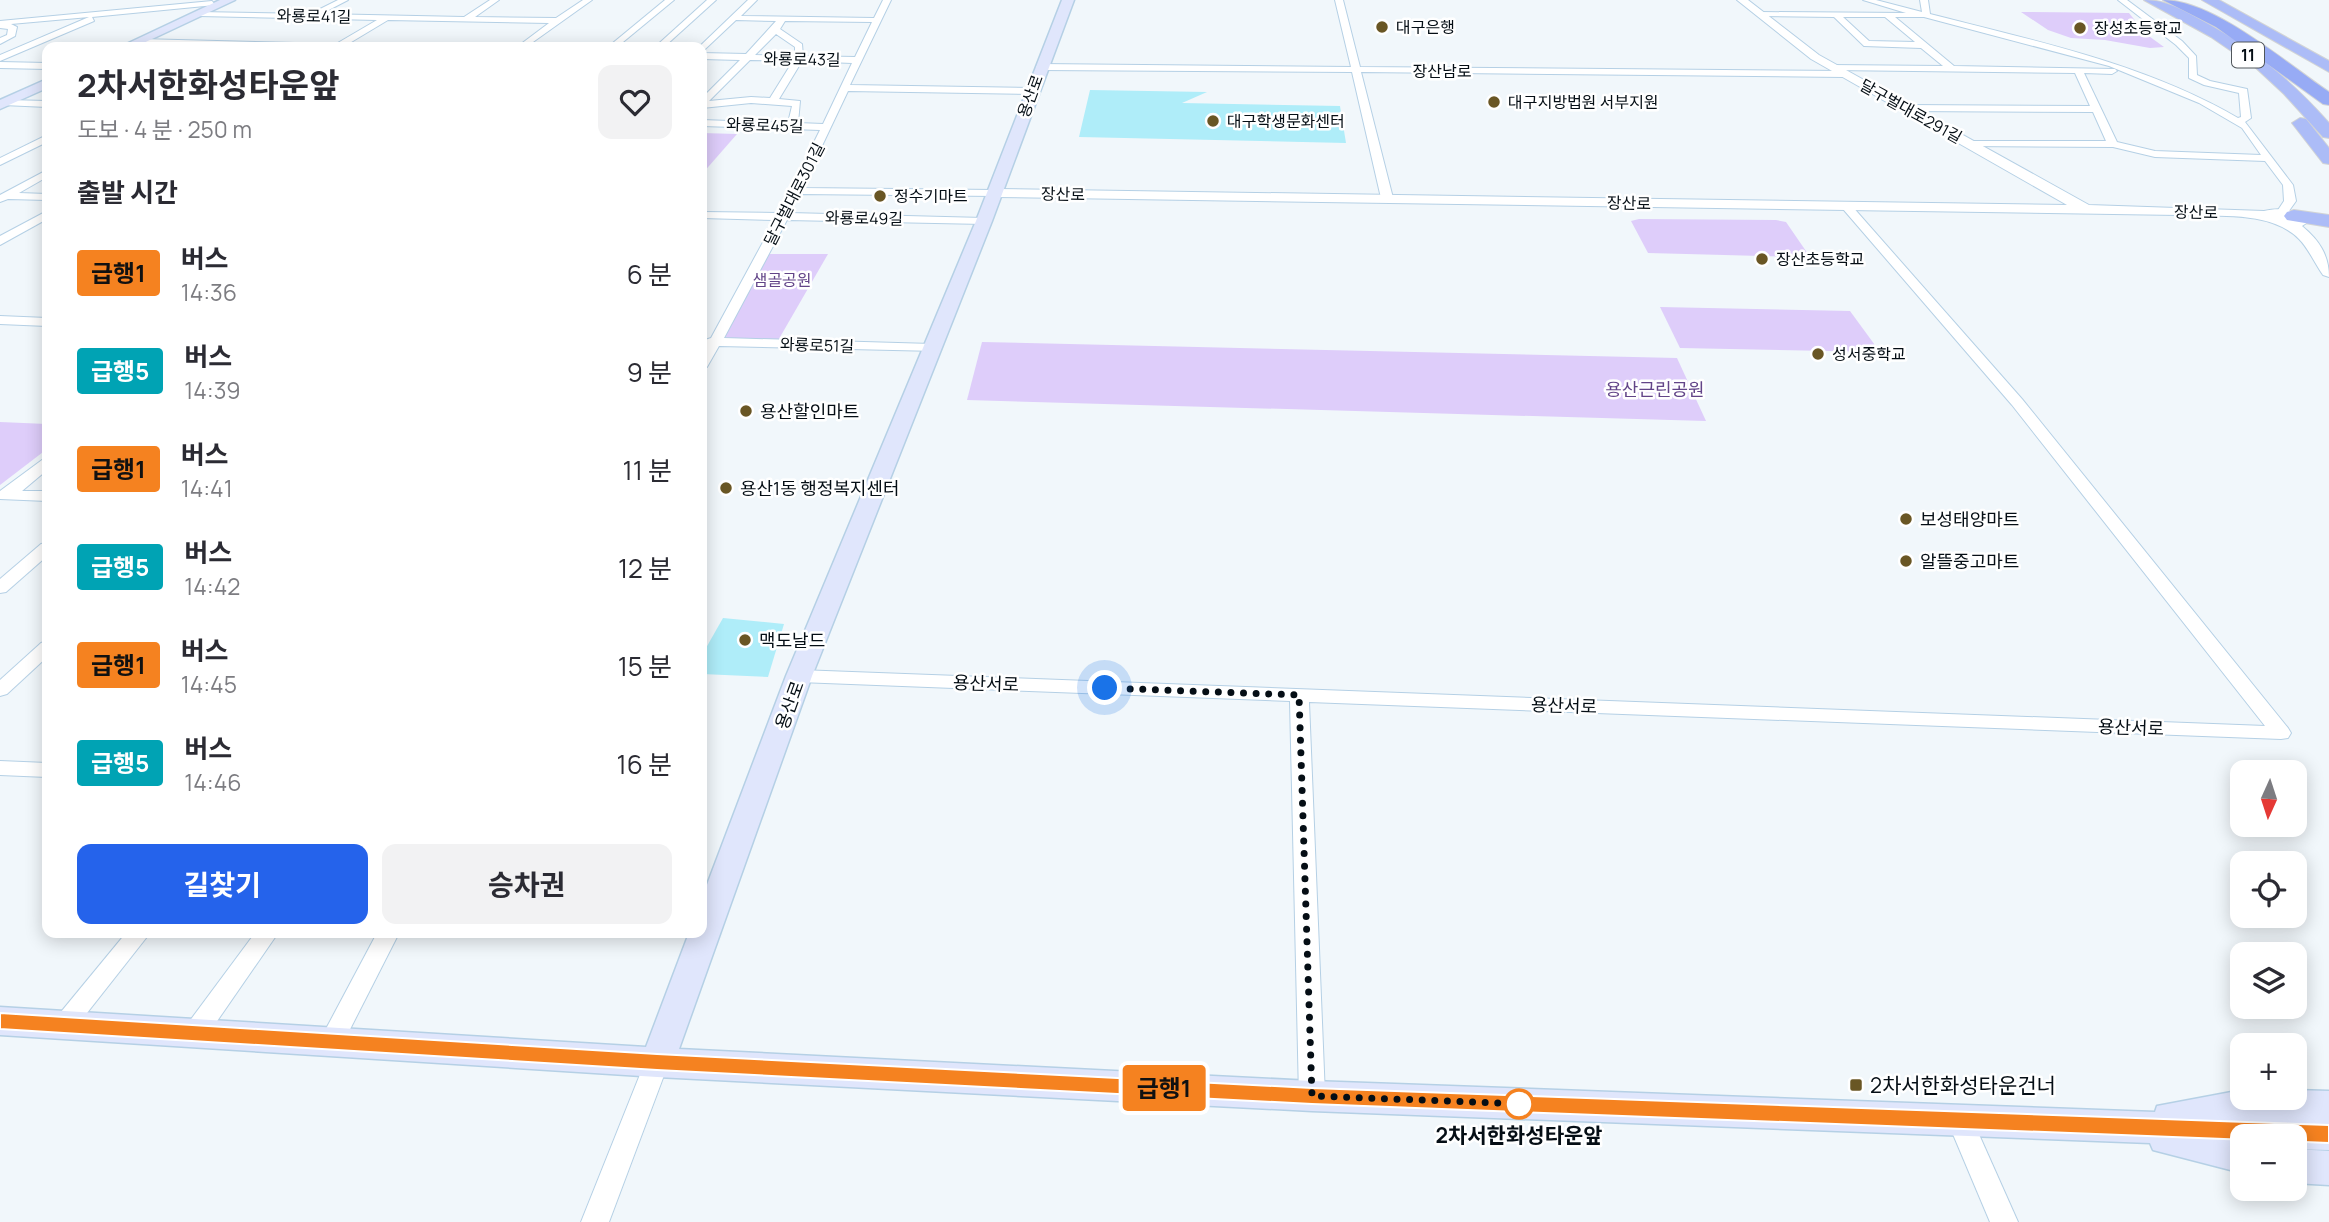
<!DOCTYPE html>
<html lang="ko">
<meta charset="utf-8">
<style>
:root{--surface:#fff;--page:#f2f2f3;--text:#2b2b33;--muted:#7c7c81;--accent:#2563eb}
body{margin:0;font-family:Manrope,"Noto Sans KR",sans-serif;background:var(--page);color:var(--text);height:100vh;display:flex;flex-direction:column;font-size:26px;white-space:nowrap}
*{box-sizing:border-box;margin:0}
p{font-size:23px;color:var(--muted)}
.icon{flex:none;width:38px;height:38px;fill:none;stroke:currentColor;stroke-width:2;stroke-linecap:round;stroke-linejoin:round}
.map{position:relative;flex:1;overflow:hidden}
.sheet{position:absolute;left:42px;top:42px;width:665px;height:896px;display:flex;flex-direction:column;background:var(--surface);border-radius:14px;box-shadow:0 4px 18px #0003}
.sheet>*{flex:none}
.badge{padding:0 14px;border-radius:5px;font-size:24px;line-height:46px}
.needle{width:46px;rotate:183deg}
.buttons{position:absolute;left:2230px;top:760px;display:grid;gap:14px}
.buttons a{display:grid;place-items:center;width:77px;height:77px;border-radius:14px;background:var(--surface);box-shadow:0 4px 18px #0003;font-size:35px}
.you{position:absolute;width:35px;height:35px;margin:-18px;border:5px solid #fff;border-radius:50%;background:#1a73e8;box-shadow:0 0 0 10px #1a73e833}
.map>.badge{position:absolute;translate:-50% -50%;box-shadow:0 0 0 4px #fff}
h2{padding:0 35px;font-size:26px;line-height:63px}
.round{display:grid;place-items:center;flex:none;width:74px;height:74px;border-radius:14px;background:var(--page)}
.headline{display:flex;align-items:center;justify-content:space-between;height:119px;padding:0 35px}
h1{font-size:33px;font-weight:700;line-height:52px}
.cta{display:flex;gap:14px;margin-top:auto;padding:14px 35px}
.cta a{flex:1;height:80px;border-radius:14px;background:var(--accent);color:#fff;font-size:28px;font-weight:700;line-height:80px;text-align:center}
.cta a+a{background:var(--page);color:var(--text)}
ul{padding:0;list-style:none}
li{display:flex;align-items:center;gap:21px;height:98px;padding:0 35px}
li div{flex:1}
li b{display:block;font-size:26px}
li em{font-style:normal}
li .badge{min-width:77px;font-weight:700;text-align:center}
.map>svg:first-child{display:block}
.green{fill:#decdfa}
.building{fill:#afedf9}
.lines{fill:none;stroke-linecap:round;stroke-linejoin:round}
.minor-casing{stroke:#b5d0e5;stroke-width:2}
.tertiary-casing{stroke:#b5d0e5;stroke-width:2}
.secondary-casing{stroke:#b5d0e5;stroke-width:3}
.trunk-casing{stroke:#d2d4d5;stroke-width:2}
.motorway-casing{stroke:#d2d4d5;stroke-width:2}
.minor{fill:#fff;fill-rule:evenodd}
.tertiary{fill:#fff;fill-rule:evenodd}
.secondary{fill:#e0e6fc;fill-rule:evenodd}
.trunk{fill:#acbcf7;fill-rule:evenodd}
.motorway{fill:#97abf5;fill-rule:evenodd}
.line{fill:#f58220;stroke:#fff;stroke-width:2}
.walk{stroke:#050e15;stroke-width:7;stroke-dasharray:0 12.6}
.poi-dot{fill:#695624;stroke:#fff;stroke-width:2.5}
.stop-dot{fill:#fff;stroke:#f58220;stroke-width:3.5}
.labels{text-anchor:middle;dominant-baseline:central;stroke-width:5;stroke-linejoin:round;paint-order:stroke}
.far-street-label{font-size:16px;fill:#050e15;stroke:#fff}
.far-poi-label{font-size:16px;fill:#050e15;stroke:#fff;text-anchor:start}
.shield{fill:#fff;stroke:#50565b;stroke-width:2}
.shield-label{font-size:16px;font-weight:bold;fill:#050e15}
.far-park-label{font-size:16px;fill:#624488;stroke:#fff}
.park-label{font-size:18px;fill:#624488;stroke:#fff}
.poi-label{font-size:18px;fill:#050e15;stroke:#fff;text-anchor:start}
.street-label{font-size:18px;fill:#050e15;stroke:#fff}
.near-poi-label{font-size:21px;fill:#050e15;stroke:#fff;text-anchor:start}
.near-stop-label{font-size:21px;font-weight:bold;fill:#050e15;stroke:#fff}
</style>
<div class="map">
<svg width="2329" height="1222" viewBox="0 0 2329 1222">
<rect width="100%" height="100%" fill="#f1f7fb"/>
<g class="green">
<path d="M2021,12l108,1 17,21 18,13 -14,1 -45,-8 -34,-2 -23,-8z"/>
<path d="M702,133l35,1 -35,40z"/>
<path d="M1639,219l137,1 10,2 22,32 -7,3 -153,-4 -17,-32z"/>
<path d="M767,254h61l-52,90 -56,-4z"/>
<path d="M1660,307l190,4 30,41 -200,-4z"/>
<path d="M982,342l695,16 29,63 -739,-21z"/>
<path d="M0,422l47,2v25l-47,36z"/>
</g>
<g class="building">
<path d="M1090,90l117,2 -25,11 158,3 6,37 -267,-6z"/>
<path d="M723,618l61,6 -16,53 -66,-3v-19z"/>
</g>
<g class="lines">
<defs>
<g id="minor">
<path d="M338,0h10l-27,14 143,3 26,-17h9l-24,17 81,1 27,-18h9l-66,47h-9l32,-24 -161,-3 -40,24 8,3 -217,-2 -4,-3 4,-3 197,5 41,-24 -178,-4 -4,-2 4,-2 111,2z"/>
<path d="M665,0h9l-57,47h-9z"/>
<path d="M707,0h9l-52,47h-9z"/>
<path d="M748,0h9l-16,16 133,2 9,-18h8l-41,85 181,3 5,3 -5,3 -183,-3 -46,97 193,2 5,3 -5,3 -196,-2 -9,19 194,5 6,3 -6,3 -197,-4 -63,118 208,6 7,4 -2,3 -218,-5 -12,21 -5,1v-15l4,-7 -4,-5 9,-3 64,-118 -73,-2v-6l77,1 41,-83 -118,-4v-6l86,3 4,-17 -41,-3 -49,5v-10l38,-38 -38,-1v-6l44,1 30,-33 -40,-1 -34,32v-5h-3zM785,21l87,1 -17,35 -52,-1 -1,-12 -22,-15zM776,34l19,13v9l-40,-1zM750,60l43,1 -23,37 -19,-1 -42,4zM802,61l50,2 -29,61 -25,-1 2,-22 -21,-2z"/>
<path d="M1335,0h8l17,67 484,4 5,3 -5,3 -483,-5 32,126 -6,3 -6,-3 -29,-126 -312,-2 -4,-3 4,-3 311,3z"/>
<path d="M1863,0h13l46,12 -2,-12h8l2,14c105,27 213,49 308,104l3,-1 -2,-24 -35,-8 -15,-7v-20l-13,-13 -58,-45h9l55,41 14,15 1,19 13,6 37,8 4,29 -6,4 48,63 3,16 -10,14h-8l-2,-2 8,-12 -1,-16 -18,-24 -110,-4 -42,-10 -147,-1v-4l4,-1h136l-13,-29 -188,-1 -5,-3 5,-3 185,1 -15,-33 -242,-3 -4,-3 1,-2 113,1 -22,-18 -57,-2 -30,-29 -74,-1 -4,-2 4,-2 146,1zM1843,17h42l30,25 -46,-1zM1895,17h29l185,49 90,37 43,25 19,27 -106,-4 -38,-9 -33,-69 28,1 5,-3 -2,-2 -161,-3z"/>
<path d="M212,1l3,4 -123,12 2,4 -94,40v-6l89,-38 -78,7 6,3 -2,9 -15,8v-6l7,-3 1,-6 -8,-1v-7z"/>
<path d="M0,62l47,1v6l-47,-1z"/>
<path d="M6,100l41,1v6l-44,-2v-4z"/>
<path d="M47,135v7l-47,23v-7z"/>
<path d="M47,170v7l-28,16 28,1v6l-39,-1 -8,3v-7z"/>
<path d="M1847,204l4,1 171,194 266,329 3,5 -3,5 -7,1 -972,-37 16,394 -4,8 -9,3 -9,-3 -4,-8 -9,-395 -491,-19 -9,-6 9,-6 1466,56 -253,-321 -169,-196 -2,-2z"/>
<path d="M47,211v8l-47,26v-9z"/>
<path d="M0,316l47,2v8l-47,-2z"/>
<path d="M47,459v11l-25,21h25v10l-47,-2v-8l42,-31z"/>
<path d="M47,543v13l-41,36 -6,1v-14l41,-35z"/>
<path d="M47,641v16l-40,37 -7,2v-16l41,-37z"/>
<path d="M0,761l47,2v14l-47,-2z"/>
<path d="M126,933h24l-78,99 -8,3 -8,-3 -4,-7 4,-7z"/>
<path d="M255,933h23l-74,107 -9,3 -9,-3 -3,-7 3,-7z"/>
<path d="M377,933h22l-59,116 -9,3 -9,-3 -3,-7z"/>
<path d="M657,1052l9,3 3,7 -60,160h-28l64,-160 3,-7z"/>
<path d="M1960,1109l9,3 49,110h-28l-43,-102 4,-8z"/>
</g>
<path id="tertiary" d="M1737,0h11l71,55 270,150 175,6c16,-4 33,-2 44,11l-6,4c17,14 27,29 27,51l-6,-2c-8,-11 -14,-26 -24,-36 -29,-29 -83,-22 -121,-24l-1183,-18 -7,-4 7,-4 1072,16 -256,-146z"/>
<g id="secondary">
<path d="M220,0h15l-100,47h-15z"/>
<path d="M1062,0h12l-82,221 -180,455 -133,373 633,32 843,31 2,-6 85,-16v7h52v-7l35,1v59l-35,-1v-13h-52v37l-89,-23 -3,-7 -838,-32 -655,-34 -657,-42v-28l646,40 43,-114h13v-35l84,-222 190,-455z"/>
<path d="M47,79v9l-47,21v-9z"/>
<path d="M2294,1149l35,2v34l-35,-2z"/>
</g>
<g id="trunk">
<path d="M2144,0c22,0 36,9 55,19 51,27 92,61 130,104v15l-6,-1 -39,-43 -28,-26 -45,-31z"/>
<path d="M2202,0h17l110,61v11z"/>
<path d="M2300,118l6,1 23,29v16l-6,-1 -31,-40z"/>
<path d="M2294,210l35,5v12l-42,-7 -3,-4 3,-4z"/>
</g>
<path id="motorway" d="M2163,0c51,0 123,63 166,92v13l-6,-1 -107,-77z"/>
</defs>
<use href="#minor" class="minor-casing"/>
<use href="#tertiary" class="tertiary-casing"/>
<use href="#secondary" class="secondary-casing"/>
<use href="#trunk" class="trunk-casing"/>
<use href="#motorway" class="motorway-casing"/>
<use href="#minor" class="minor"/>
<use href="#tertiary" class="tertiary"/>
<use href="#secondary" class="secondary"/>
<use href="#trunk" class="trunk"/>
<use href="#motorway" class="motorway"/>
</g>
<path class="line" d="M0,1013l657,41 655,34 1017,37v18l-1017,-39 -655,-34 -657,-41z"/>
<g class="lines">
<path class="walk" d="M1105,688l194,7 13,401 216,8h-9"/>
</g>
<g class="poi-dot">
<circle cx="1382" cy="27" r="7"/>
<circle cx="2080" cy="28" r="7"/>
<circle cx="1494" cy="102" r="7"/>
<circle cx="1213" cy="121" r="7"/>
<circle cx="880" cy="196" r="7"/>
<circle cx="1762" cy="259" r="7"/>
<circle cx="1818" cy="354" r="7"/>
<circle cx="746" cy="411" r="7"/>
<circle cx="726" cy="488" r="7"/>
<circle cx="1906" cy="519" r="7"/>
<circle cx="1906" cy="561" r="7"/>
<circle cx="745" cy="640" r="7"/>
<rect x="1849" y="1078" width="14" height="14" rx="3.5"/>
</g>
<circle class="stop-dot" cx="1519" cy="1104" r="14"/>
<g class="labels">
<g class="far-street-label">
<text transform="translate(314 16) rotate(1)">와룡로41길</text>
<text transform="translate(802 59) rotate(1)">와룡로43길</text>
<text x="1442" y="71">장산남로</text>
<text transform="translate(1030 96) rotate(-70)">용산로</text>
<text transform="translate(1911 111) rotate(29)">달구벌대로291길</text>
<text transform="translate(765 125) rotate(2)">와룡로45길</text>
<text transform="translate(794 194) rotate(-63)">달구벌대로301길</text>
<text transform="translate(1063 194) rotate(1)">장산로</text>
<text transform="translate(1629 203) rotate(1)">장산로</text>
<text transform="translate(2196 212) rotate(1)">장산로</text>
<text transform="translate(864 218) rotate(1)">와룡로49길</text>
<text transform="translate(817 345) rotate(2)">와룡로51길</text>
</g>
<g class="far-poi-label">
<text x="1396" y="27">대구은행</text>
<text x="2094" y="28">장성초등학교</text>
<text x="1508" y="102">대구지방법원 서부지원</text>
<text x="1227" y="121">대구학생문화센터</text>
<text x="894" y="196">정수기마트</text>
<text x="1776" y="259">장산초등학교</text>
<text x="1832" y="354">성서중학교</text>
</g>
<rect class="shield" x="2232" y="42.5" width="32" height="25" rx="5"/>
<g class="shield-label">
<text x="2248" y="55">11</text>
</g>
<g class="far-park-label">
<text x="782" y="280">샘골공원</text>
</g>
<g class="park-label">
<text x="1655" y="389">용산근린공원</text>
</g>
<g class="poi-label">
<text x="760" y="411">용산할인마트</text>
<text x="740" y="488">용산1동 행정복지센터</text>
<text x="1920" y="519">보성태양마트</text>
<text x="1920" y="561">알뜰중고마트</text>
<text x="759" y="640">맥도날드</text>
</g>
<g class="street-label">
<text transform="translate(986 683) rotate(2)">용산서로</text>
<text transform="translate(789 705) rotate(-70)">용산로</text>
<text transform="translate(1564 705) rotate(2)">용산서로</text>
<text transform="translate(2131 727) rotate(2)">용산서로</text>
</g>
<g class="near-poi-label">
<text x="1870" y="1085">2차서한화성타운건너</text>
</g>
<g class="near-stop-label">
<text x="1519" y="1135">2차서한화성타운앞</text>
</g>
</g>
</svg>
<div class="buttons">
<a><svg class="needle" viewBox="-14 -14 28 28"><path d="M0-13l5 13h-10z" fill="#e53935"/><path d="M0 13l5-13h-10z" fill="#7c7c81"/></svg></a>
<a><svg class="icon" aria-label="locate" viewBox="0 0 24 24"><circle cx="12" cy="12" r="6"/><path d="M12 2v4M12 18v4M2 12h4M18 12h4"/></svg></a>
<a><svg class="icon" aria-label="layers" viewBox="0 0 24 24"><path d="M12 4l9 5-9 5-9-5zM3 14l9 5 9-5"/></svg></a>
<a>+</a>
<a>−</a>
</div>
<div class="you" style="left:1105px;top:688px"></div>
<b class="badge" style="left:1164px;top:1088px;background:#f58220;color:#111">급행1</b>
<section class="sheet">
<div class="headline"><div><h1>2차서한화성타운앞</h1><p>도보 · 4 분 · 250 m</p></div><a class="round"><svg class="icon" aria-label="heart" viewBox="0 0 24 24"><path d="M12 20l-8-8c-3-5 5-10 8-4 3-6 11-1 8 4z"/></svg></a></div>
<h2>출발 시간</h2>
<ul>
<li><span class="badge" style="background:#f58220;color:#111">급행1</span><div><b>버스</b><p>14:36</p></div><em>6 분</em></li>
<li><span class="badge" style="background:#00a3b4;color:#fff">급행5</span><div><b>버스</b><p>14:39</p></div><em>9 분</em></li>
<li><span class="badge" style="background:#f58220;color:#111">급행1</span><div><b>버스</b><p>14:41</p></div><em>11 분</em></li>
<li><span class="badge" style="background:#00a3b4;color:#fff">급행5</span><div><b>버스</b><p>14:42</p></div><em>12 분</em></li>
<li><span class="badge" style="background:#f58220;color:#111">급행1</span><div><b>버스</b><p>14:45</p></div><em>15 분</em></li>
<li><span class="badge" style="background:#00a3b4;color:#fff">급행5</span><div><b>버스</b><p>14:46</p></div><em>16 분</em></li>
</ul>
<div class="cta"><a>길찾기</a><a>승차권</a></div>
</section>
</div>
